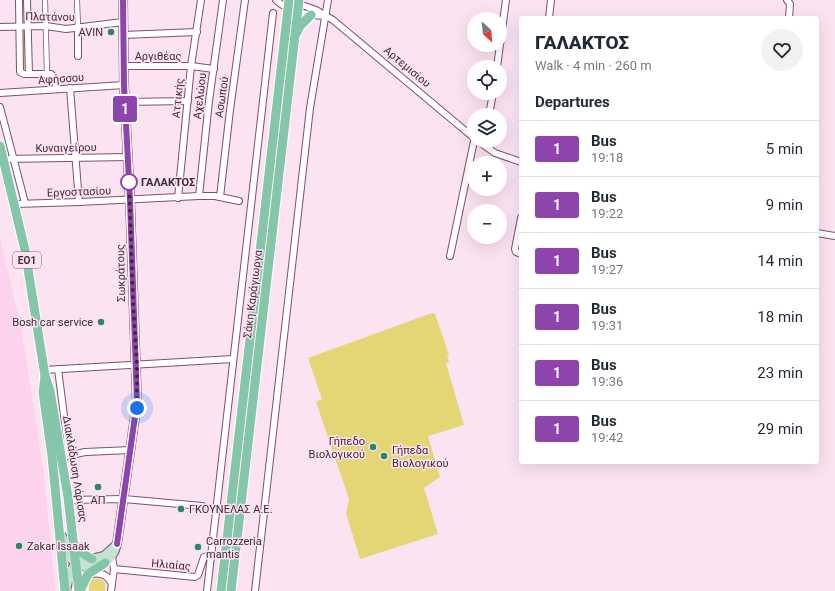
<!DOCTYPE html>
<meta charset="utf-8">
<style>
:root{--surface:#fff;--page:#f2f2f3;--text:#1f2937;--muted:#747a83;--line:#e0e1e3}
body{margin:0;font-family:Roboto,sans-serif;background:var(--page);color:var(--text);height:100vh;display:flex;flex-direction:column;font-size:15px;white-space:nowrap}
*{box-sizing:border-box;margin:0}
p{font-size:13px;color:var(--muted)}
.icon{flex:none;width:22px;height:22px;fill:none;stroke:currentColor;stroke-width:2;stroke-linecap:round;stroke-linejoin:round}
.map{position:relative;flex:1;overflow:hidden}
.details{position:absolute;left:519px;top:16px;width:300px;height:448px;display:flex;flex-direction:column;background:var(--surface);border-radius:4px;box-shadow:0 4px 16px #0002}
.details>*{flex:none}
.badge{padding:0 8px;border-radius:3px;font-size:14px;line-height:26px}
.needle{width:26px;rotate:154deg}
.tools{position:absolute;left:467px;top:12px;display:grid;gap:8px}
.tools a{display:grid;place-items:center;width:40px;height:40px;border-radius:50%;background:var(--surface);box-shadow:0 4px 16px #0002;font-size:20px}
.you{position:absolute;width:20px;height:20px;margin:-10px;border:3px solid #fff;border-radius:50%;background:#1a73e8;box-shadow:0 0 0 6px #1a73e833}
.map>.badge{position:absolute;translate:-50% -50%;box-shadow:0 0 0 2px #fff}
h2{padding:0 16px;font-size:15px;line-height:36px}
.round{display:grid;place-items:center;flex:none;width:42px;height:42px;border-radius:21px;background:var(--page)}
.head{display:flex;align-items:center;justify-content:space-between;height:68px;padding:0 16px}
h1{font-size:19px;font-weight:800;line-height:30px}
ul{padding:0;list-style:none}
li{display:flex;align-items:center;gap:12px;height:56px;padding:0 16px;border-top:1px solid var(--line)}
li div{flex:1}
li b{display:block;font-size:15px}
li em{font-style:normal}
li .badge{min-width:44px;font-weight:700;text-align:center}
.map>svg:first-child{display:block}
.built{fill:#fcd2ec}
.green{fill:#e4d674}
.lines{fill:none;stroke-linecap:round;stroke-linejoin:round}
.pedestrian-casing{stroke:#824e70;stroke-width:6}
.minor-casing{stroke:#824e70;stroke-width:8}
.secondary-casing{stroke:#824e70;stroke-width:10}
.primary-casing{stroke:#fff;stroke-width:11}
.pedestrian{stroke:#fff;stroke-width:4.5}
.minor{stroke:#fff;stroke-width:6}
.secondary{stroke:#c2e2d4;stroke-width:8}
.primary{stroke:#85c5aa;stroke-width:9}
.line-casing{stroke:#fff;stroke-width:9}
.line{stroke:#8e44ad;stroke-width:6}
.walk{stroke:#412938;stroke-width:4;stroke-dasharray:0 7.2}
.poi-dot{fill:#298861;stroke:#fce3f2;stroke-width:1.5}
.stop-dot{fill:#fff;stroke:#8e44ad;stroke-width:2}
.labels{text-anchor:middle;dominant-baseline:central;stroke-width:3;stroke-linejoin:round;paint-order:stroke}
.shield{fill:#fce3f2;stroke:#796170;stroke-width:1}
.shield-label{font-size:10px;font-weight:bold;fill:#412938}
.street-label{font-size:11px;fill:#412938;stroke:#fce3f2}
.poi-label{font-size:11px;fill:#412938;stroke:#fce3f2;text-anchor:start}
.stop-label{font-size:11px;font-weight:bold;fill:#412938;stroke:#fce3f2;text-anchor:start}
</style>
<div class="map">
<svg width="835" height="591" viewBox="0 0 835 591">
<rect width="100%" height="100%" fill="#fce3f2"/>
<path class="built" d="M0,238l21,89 7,43 16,107 11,114h-55z"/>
<g class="green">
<path d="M22,29l3,1 1,38 -3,2z"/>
<path d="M280,107l3,1 -56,483h-2z"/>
<path d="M432,313l3,1 14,41 -2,1 2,6 -3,1 18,62 -36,11 12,41 -16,11 14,46 -78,25 -14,-46 3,-14 -33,-97 6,-3 -14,-41z"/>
<path d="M93,579c9,-1 14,3 12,12h-16v-8z"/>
</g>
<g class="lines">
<defs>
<g id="pedestrian">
<path d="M45,0l2,73"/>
<path d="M77,0l1,28"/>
</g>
<g id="minor">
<path d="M19,0l1,72 4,2h27l4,4 1,11"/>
<path d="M27,0l2,74"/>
<path d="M276,0c13,12 31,15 48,16"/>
<path d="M787,0l3,4 -1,14"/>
<path d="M296,3l20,7 17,10 141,118"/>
<path d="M549,18l2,-18"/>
<path d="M0,27l46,-1 20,3 57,-7"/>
<path d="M78,28v28"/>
<path d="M123,35l74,-3"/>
<path d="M124,66h67l23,3"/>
<path d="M497,67l9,-67"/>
<path d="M70,88l9,114"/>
<path d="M0,93l124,-8"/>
<path d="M124,102l64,-1"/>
<path d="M0,107l25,96"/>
<path d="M489,115l4,-22"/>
<path d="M478,141l17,12 26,9"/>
<path d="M4,159l124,-2"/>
<path d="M199,196l10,-95 14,-101"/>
<path d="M220,197l10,-87 15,-110"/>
<path d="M178,198l13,-132 10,-66"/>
<path d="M15,204l64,-2 120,-6h16l24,5"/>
<path d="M521,218l-6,31 1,3 5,2"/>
<path d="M817,233l18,3"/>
<path d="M450,256l24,-115"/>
<path d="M58,369l11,86"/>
<path d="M44,370l189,-11"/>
<path d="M67,456l18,-4 46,-2"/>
<path d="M69,500l55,-1 78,7"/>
<path d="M114,569l81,8 3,-2 6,-18 7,-2"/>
<path d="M90,574c10,-2 18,1 22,10"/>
<path d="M111,591l3,-22 -2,-12"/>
<path d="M207,591l66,-578"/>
<path d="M255,591l55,-483 18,-108"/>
</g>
<g id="secondary">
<path d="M62,536l9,23 9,7c20,1 32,-2 37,-22l20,-142 -7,-202 -6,-115 -1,-85"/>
<path d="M66,591l4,-19 4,-6 8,-5 22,-5 11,-10"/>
</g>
<g id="primary">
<path d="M296,34l4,-8 11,-11"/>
<path d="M0,146l25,104 20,126 5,15 18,106 11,94"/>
<path d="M45,377l-2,15 9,64 13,135"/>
<path d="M74,544l8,9 10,6"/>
<path d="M80,591l8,-17 17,-11"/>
<path d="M221,591l68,-591"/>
<path d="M231,591l68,-591"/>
</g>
</defs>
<use href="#pedestrian" class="pedestrian-casing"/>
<use href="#minor" class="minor-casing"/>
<use href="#secondary" class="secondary-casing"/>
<use href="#primary" class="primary-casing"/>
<use href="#pedestrian" class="pedestrian"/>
<use href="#minor" class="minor"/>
<use href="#secondary" class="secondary"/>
<use href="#primary" class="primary"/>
</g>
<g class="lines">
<defs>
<path id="line" d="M117,544l20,-142 -7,-202 -6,-115 -1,-85"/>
</defs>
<use href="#line" class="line-casing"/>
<use href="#line" class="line"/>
<path class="walk" d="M129,182l4,120 4,62v44"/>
</g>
<g class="poi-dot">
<circle cx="111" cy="32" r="4"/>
<circle cx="101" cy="322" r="4"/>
<circle cx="373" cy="447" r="4"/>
<circle cx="384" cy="456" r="4"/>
<circle cx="98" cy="487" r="4"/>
<circle cx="181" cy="509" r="4"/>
<circle cx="19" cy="546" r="4"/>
<circle cx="198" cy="547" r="4"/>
</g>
<circle class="stop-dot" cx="129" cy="182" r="8"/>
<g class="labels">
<rect class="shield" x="13" y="252" width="28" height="16" rx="3"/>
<g class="shield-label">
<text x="27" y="260">ΕΟ1</text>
</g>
<g class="street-label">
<text transform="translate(50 17) rotate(1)">Πλατάνου</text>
<text x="158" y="56">Αργιθέας</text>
<text transform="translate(407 67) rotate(40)">Αρτεμισίου</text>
<text transform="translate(61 79) rotate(-4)">Αφήσσου</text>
<text transform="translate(200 96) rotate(-83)">Αχελώου</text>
<text transform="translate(222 97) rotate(-82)">Ασωπού</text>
<text transform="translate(178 98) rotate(-84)">Αττικής</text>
<text transform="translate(66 148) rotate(-1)">Κυναιγείρου</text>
<text transform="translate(79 192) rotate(-2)">Εργοστασίου</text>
<text transform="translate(121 273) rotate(-91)">Σωκράτους</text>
<text transform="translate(253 294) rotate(-83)">Σάκη Καράγιωργα</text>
<text transform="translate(75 469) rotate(81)">Διακλάδωση Λάρισας</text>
<text transform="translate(171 565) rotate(5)">Ηλιαίας</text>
</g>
<g class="poi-label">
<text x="103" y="32" text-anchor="end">AVIN</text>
<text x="93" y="322" text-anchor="end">Bosh car service</text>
<text x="365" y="441" text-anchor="end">Γήπεδο<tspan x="365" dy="13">Βιολογικού</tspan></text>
<text x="392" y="450">Γήπεδα<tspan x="392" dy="13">Βιολογικού</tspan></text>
<text x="98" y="500" text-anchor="middle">ΑΠ</text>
<text x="189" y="509">ΓΚΟΥΝΕΛΑΣ Α.Ε.</text>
<text x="206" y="541">Carrozzeria<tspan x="206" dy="13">mantis</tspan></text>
<text x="27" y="546">Zakar Issaak</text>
</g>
<g class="stop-label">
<text x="141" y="182">ΓΑΛΑΚΤΟΣ</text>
</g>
</g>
</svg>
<div class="tools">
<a><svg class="needle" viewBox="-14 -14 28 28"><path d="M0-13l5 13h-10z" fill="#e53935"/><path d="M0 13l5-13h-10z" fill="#747a83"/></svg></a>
<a><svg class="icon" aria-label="locate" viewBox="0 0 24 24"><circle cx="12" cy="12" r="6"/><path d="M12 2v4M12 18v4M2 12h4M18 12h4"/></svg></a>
<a><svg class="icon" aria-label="layers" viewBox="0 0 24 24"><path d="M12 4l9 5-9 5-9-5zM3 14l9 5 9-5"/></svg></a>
<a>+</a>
<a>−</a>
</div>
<div class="you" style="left:137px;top:408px"></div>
<b class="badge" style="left:125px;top:109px;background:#8e44ad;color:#fff">1</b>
<section class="details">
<div class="head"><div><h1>ΓΑΛΑΚΤΟΣ</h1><p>Walk · 4 min · 260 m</p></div><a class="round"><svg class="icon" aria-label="heart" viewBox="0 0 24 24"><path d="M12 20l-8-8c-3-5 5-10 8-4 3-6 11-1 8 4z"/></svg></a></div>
<h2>Departures</h2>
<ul>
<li><span class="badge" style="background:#8e44ad;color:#fff">1</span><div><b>Bus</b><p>19:18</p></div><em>5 min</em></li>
<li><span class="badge" style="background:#8e44ad;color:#fff">1</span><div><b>Bus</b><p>19:22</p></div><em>9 min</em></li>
<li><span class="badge" style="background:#8e44ad;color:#fff">1</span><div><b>Bus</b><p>19:27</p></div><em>14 min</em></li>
<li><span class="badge" style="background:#8e44ad;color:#fff">1</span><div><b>Bus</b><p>19:31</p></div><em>18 min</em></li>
<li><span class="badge" style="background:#8e44ad;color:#fff">1</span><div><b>Bus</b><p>19:36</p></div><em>23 min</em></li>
<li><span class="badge" style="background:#8e44ad;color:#fff">1</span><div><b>Bus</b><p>19:42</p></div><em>29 min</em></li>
</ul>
</section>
</div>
